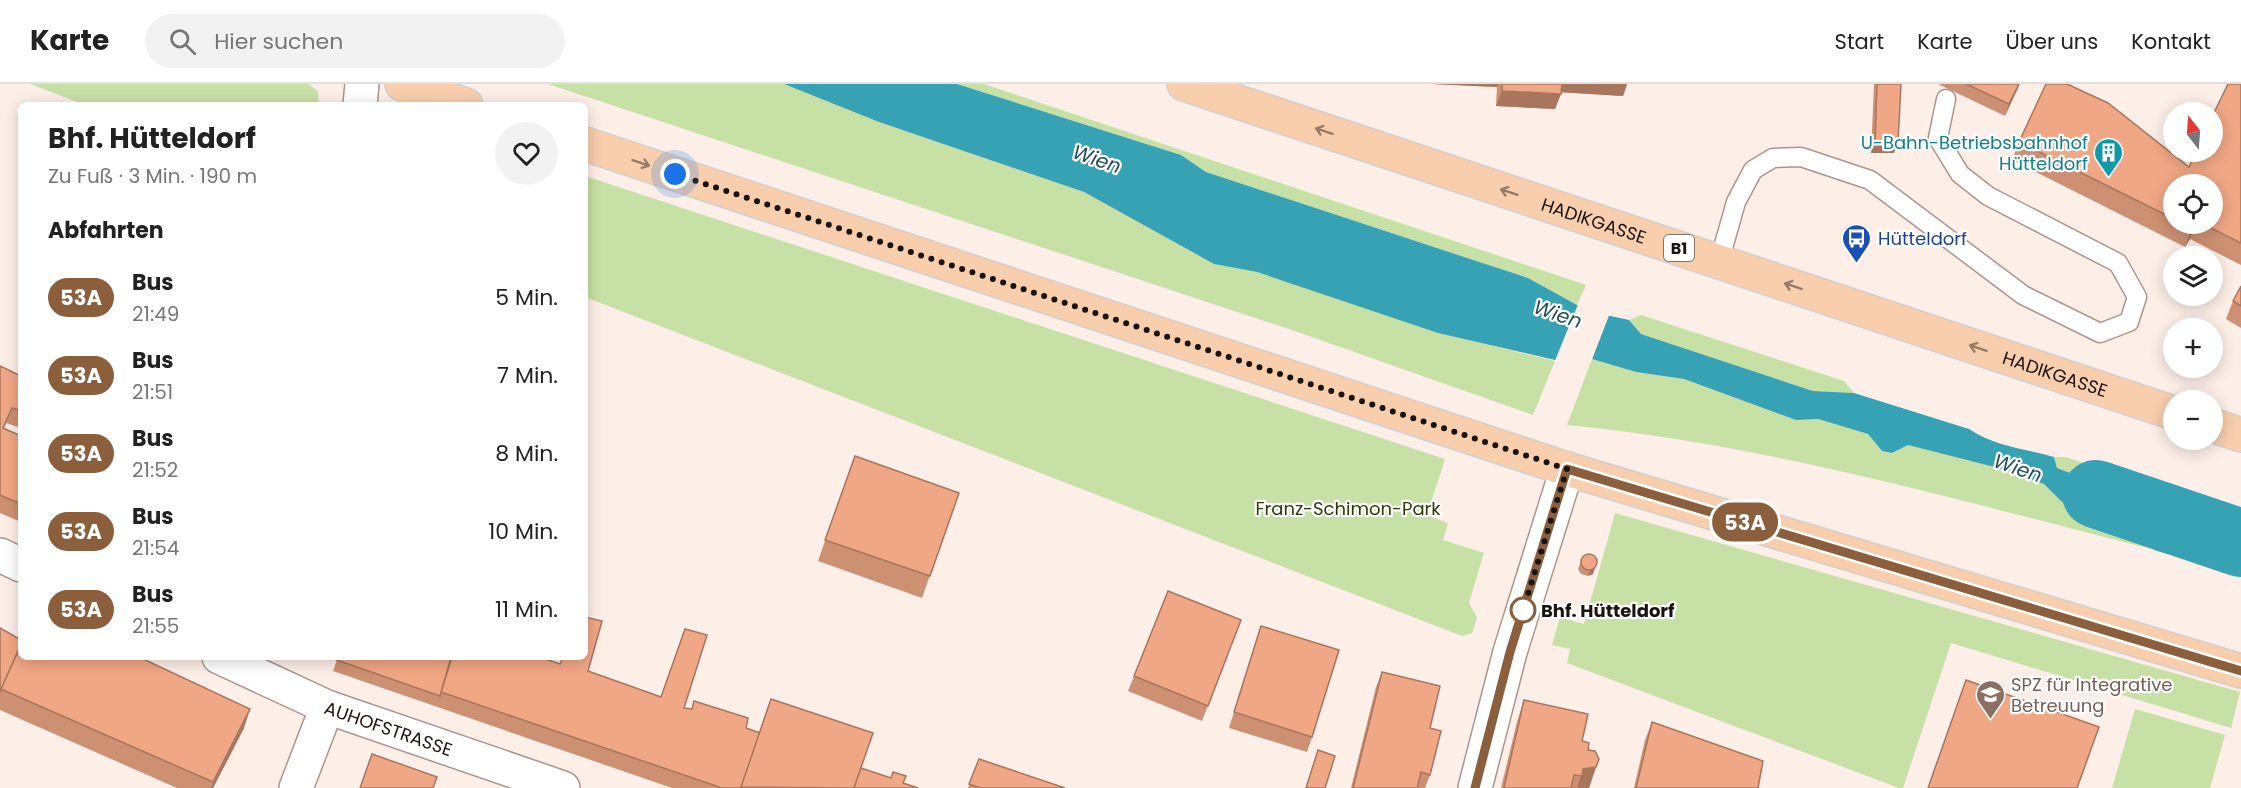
<!DOCTYPE html>
<html lang="de">
<meta charset="utf-8">
<style>
:root{--surface:#fff;--page:#f2f2f2;--text:#222;--muted:#767676;--line:#e0e0e0}
body{margin:0;font-family:Poppins,sans-serif;background:var(--page);color:var(--text);height:100vh;display:flex;flex-direction:column;font-size:22px;white-space:nowrap}
*{box-sizing:border-box;margin:0}
p{font-size:20px;color:var(--muted)}
.icon{flex:none;width:33px;height:33px;fill:none;stroke:currentColor;stroke-width:2;stroke-linecap:round;stroke-linejoin:round}
.map{position:relative;flex:1;overflow:hidden}
.drawer{position:absolute;left:18px;top:18px;width:570px;height:558px;display:flex;flex-direction:column;background:var(--surface);border-radius:9px;box-shadow:0 3px 15px #0003}
.drawer>*{flex:none}
.badge{padding:0 12px;border-radius:20px;font-size:21px;line-height:39px}
.needle{width:39px;rotate:343deg}
.fabs{position:absolute;left:2163px;top:18px;display:grid;gap:12px}
.fabs a{display:grid;place-items:center;width:60px;height:60px;border-radius:50%;background:var(--surface);box-shadow:0 3px 15px #0003;font-size:30px}
.you{position:absolute;width:30px;height:30px;margin:-15px;border:4px solid #fff;border-radius:50%;background:#1a73e8;box-shadow:0 0 0 9px #1a73e833}
.map>.badge{position:absolute;translate:-50% -50%;box-shadow:0 0 0 3px #fff}
h2{padding:0 30px;font-size:22px;line-height:54px}
.round{display:grid;place-items:center;flex:none;width:63px;height:63px;border-radius:32px;background:var(--page)}
.head{display:flex;align-items:center;justify-content:space-between;height:102px;padding:0 30px}
h1{font-size:28px;font-weight:700;line-height:45px}
ul{padding:0;list-style:none}
li{display:flex;align-items:center;gap:18px;height:78px;padding:0 30px}
li div{flex:1}
li b{display:block;font-size:22px}
li em{font-style:normal}
li .badge{min-width:66px;font-weight:700;text-align:center}
header{display:flex;align-items:center;gap:36px;box-sizing:border-box;height:84px;padding:0 30px;background:var(--surface);border-bottom:2px solid var(--line)}
header strong{font-size:28px}
nav{display:flex;gap:33px;margin-inline-start:auto;font-size:21px}
.search{width:420px;height:54px;background:var(--page);display:flex;align-items:center;gap:15px;box-sizing:border-box;padding:0 21px;border-radius:33px;color:var(--muted);font-size:22px}
.map>svg:first-child{display:block}
.green{fill:#c7e0a5}
.water{fill:#38a2b5}
.pier{fill:#fdeee8}
.lines{fill:none;stroke-linecap:round;stroke-linejoin:round}
.river{stroke:#38a2b5;stroke-width:68}
.service-casing{stroke:#ac958c;stroke-width:21}
.minor-casing{stroke:#ac958c;stroke-width:36}
.tertiary-casing{stroke:#ac958c;stroke-width:36}
.primary-casing{stroke:#d1d0cf;stroke-width:36}
.service{stroke:#fff;stroke-width:18}
.minor{stroke:#fff;stroke-width:33}
.tertiary{stroke:#fff;stroke-width:33}
.primary{stroke:#f8cead;stroke-width:33}
.wall{fill:#ce9072;fill-rule:evenodd}
.shaded-wall{fill:#a8755d}
.building{fill:#f0a785;stroke:#a8755d;stroke-width:1.5}
.oneway{stroke:#957a66}
.line-casing{stroke:#fff;stroke-width:14}
.line{stroke:#8b5e3c;stroke-width:9}
.walk{stroke:#1b130f;stroke-width:6;stroke-dasharray:0 10.8}
.stop-dot{fill:#fff;stroke:#8b5e3c;stroke-width:3}
.labels{text-anchor:middle;dominant-baseline:central;stroke-width:4.5;stroke-linejoin:round;paint-order:stroke}
.shield{fill:#fff;stroke:#5f5a57;stroke-width:1.5}
.shield-label{font-size:16px;font-weight:bold;fill:#1b130f}
.culture-label{font-size:18px;fill:#0d838f;stroke:#fff;text-anchor:end}
.street-label{font-size:18px;fill:#1b130f;stroke:#fff}
.transit-label{font-size:18px;fill:#164399;stroke:#fff;text-anchor:start}
.park-label{font-size:18px;fill:#2a3b08;stroke:#fff}
.stop-label{font-size:18px;font-weight:bold;fill:#1b130f;stroke:#fff;text-anchor:start}
.education-label{font-size:18px;fill:#785e54;stroke:#fff;text-anchor:start}
.water-label{font-size:20px;font-style:italic;fill:#224f58;stroke:#fff}
</style>
<header>
<strong>Karte</strong>
<div class="search"><svg class="icon" aria-label="search" viewBox="0 0 24 24"><circle cx="10" cy="10" r="6"/><path d="M15 15l6 6"/></svg>Hier suchen</div>
<nav><a>Start</a><a>Karte</a><a>Über uns</a><a>Kontakt</a></nav>
</header>
<div class="map">
<svg width="2241" height="704" viewBox="0 0 2241 704">
<rect width="100%" height="100%" fill="#fdeee8"/>
<g class="green">
<path d="M30,0h278l10,7 1,14h-234z"/>
<path d="M548,0h236l95,38 205,70 130,72 43,8 179,60 119,29 -22,54 -241,-85z"/>
<path d="M957,0h27l602,201 -9,20 -49,-27 -322,-106 -25,-17z"/>
<path d="M585,92l860,283 -18,56 21,8 -5,17 41,13 -15,50 8,15 -5,15 -10,3 -877,-339z"/>
<path d="M1641,231l203,66 10,12 -41,-2 -172,-57 -12,-14z"/>
<path d="M1592,275l44,13 48,7 112,41 22,-1 50,15 14,17 10,2 16,-8 98,25 38,14 18,18 81,29 12,19c-194,-49 -389,-106 -588,-125z"/>
<path d="M2054,373h12l104,35 2,5 -19,5 -96,-34z"/>
<path d="M1615,429l625,179 -9,36 -280,-85 -48,145h-4l-332,-125 3,-14 -18,-4 8,-28 24,7z"/>
<path d="M2135,625l90,26 -15,53h-98z"/>
</g>
<path class="water" d="M784,0h173l224,71 25,17 322,106 60,33 41,9 12,14 172,57 41,2 115,36c27,18 54,19 85,28l3,11c30,11 61,25 93,33 14,4 26,-12 38,2l-13,47 -8,4 -12,-4 -12,-19 -81,-29 -18,-18 -38,-14 -98,-25 -16,8 -10,-2 -14,-17 -50,-15 -22,1 -112,-41 -48,-7 -44,-13 -37,1 -117,-27 -181,-61 -43,-8 -130,-72 -205,-70z"/>
<g class="pier">
<path d="M1579,218l10,6 21,5 -19,49 -37,1z"/>
<path d="M2188,419l3,1 -13,47 -3,-1z"/>
</g>
<g class="lines">
<path class="river" d="M2096,410l145,49"/>
<defs>
<path id="service" d="M1719,178l17,-60 17,-32 20,-12 28,-1 69,23 153,115 77,38 29,-11 8,-25 -19,-34 -130,-67 -28,-22 -22,-36 8,-39"/>
<g id="minor">
<path d="M360,21l2,-21"/>
<path d="M296,704l31,-81"/>
<path d="M1475,704l35,-136 57,-183"/>
</g>
<g id="tertiary">
<path d="M0,471l21,10"/>
<path id="s1" d="M219,573l108,50 236,81"/>
</g>
<g id="primary">
<path d="M402,0l64,21"/>
<path id="s2" d="M1184,0l990,329"/>
<path d="M585,60l982,325 674,202"/>
<path d="M2212,341l29,10"/>
</g>
</defs>
<use href="#service" class="service-casing"/>
<use href="#minor" class="minor-casing"/>
<use href="#tertiary" class="tertiary-casing"/>
<use href="#primary" class="primary-casing"/>
<use href="#service" class="service"/>
<use href="#minor" class="minor"/>
<use href="#tertiary" class="tertiary"/>
<use href="#primary" class="primary"/>
</g>
<g class="wall">
<path d="M1432,0h195l-4,12 -62,-4 -6,17 -59,-3 1,-19z"/>
<path d="M1874,0h27l-7,69h-23z"/>
<path d="M1938,0h81l-14,32z"/>
<path d="M2241,0v181l-51,-26 -5,8 -173,-87 7,-18 170,25zM2174,100l38,40h-38z"/>
<path d="M2241,202v42l-15,-9 7,-18z"/>
<path d="M0,282l21,10v52l-15,-5 -2,5 17,8v86l-21,-9z"/>
<path d="M855,372l104,37 -37,105 -104,-37z"/>
<path d="M1583,472l10,18 -5,2 -7,-2 -3,-5z"/>
<path d="M1241,536l-39,101 -74,-30 6,-15z"/>
<path d="M1261,542l51,111 -5,15 -78,-24z"/>
<path d="M0,544l21,12 223,88 -31,60h-36l-177,-78z"/>
<path d="M338,573l222,7 28,7 96,37 75,24 12,-33 90,69 57,20h-246l-339,-117z"/>
<path d="M1382,588l48,56v47l-5,13h-74l25,-101z"/>
<path d="M1524,616l58,41 6,9 8,17 -7,21h-88l16,-66z"/>
<path d="M1652,638l106,66h-124l11,-48z"/>
<path d="M979,675l86,29h-97z"/>
</g>
<g class="shaded-wall">
<path d="M1432,0h67l-2,3z"/>
<path d="M1559,0h68l-4,12 -67,-4z"/>
<path d="M2019,0l-1,4 -13,28 4,-12z"/>
<path d="M1502,7l59,3 -6,15 -59,-3z"/>
<path d="M1875,58h23l-4,11h-23z"/>
<path d="M2195,140l-5,15 -5,8 7,-19z"/>
<path d="M1595,484l-2,6 -5,2 2,-6z"/>
<path d="M250,625l-6,19 -31,60h-2z"/>
<path d="M1596,683l-7,21h-12l6,-19z"/>
</g>
<g class="building">
<path d="M1502,0h60l-1,10 -59,-3z"/>
<path d="M1877,0h24l-3,58h-23z"/>
<path d="M1966,0h53l-10,20z"/>
<path d="M2046,0h21l41,19 81,64 7,-15h16v-35l16,-33h13v159l-38,-19h9v-40h-38v35l-155,-77z"/>
<path d="M2182,140h13l-3,4z"/>
<path d="M2241,202v20l-8,-5z"/>
<path d="M0,282l21,10v35l-9,-3 -9,20 18,8v68l-21,-9z"/>
<path d="M855,372l104,37 -29,83 -105,-36z"/>
<circle cx="1589" cy="478" r="8"/>
<path d="M1168,507l73,29 -33,86 -74,-30z"/>
<path d="M585,533l17,4 -14,50 73,26 24,-68 22,6 -23,73 8,1 2,-8 54,17 -2,10 14,5 -19,55h-19l-281,-96 11,-35h88l20,7 3,-7h22z"/>
<path d="M1261,542l78,24 -27,87 -78,-25z"/>
<path d="M0,544l21,12v4l-21,48z"/>
<path d="M21,561v12h118l111,52 -37,73 -212,-93z"/>
<path d="M338,573h113l-11,39 -103,-36z"/>
<path d="M1382,588l58,14 -10,42 11,3 -11,44 -9,-3 -4,16h-64z"/>
<path d="M1966,596l133,47 -22,61h-149z"/>
<path d="M771,615l102,34 -19,55 -113,-1z"/>
<path d="M1524,616l64,14 -6,27 7,2 -1,7 7,1 4,8 -3,8 -13,2 -1,7 -8,-1 -3,13h-67z"/>
<path d="M1652,638l111,39 -5,27h-122z"/>
<path d="M1318,666l17,6 -10,32h-19z"/>
<path d="M372,670l65,23 -4,11h-73z"/>
<path d="M979,675l86,29h-85l-11,-4z"/>
<path d="M861,684l30,10 2,-6 13,4 -3,7 15,5h-64z"/>
</g>
<defs><path id="oneway-shaft" d="M-6 0H5M1.5-3L5.5 0L1.5 3" fill="none" stroke-width="1.6" stroke-linecap="round" stroke-linejoin="round" transform="scale(1.5)"/></defs>
<g class="oneway">
<use href="#oneway-shaft" transform="translate(1324 47) rotate(-162)"/>
<use href="#oneway-shaft" transform="translate(641 79) rotate(18)"/>
<use href="#oneway-shaft" transform="translate(1509 108) rotate(-162)"/>
<use href="#oneway-shaft" transform="translate(1793 202) rotate(-162)"/>
<use href="#oneway-shaft" transform="translate(1978 264) rotate(-162)"/>
</g>
<g class="lines">
<defs>
<path id="line" d="M1475,704l35,-136 57,-183 674,202"/>
</defs>
<use href="#line" class="line-casing"/>
<use href="#line" class="line"/>
<path class="walk" d="M675,90l892,295 -44,141"/>
</g>
<defs>
<symbol id="building-pin" viewBox="-11 -11 22 30"><path d="M0 17L-7.5 6A9.5 9.5 0 1 1 7.5 6Z" fill="#0f9aa8" stroke="#fff"/><path d="M-4-6H4V6H1V3H-1V6H-4ZM-2.5-4.3h1.7v1.8h-1.7ZM.8-4.3h1.7v1.8H.8ZM-2.5-1h1.7V.8h-1.7ZM.8-1h1.7V.8H.8Z" fill="#fff"/></symbol>
<symbol id="bus-pin" viewBox="-11 -11 22 30"><path d="M0 17L-7.5 6A9.5 9.5 0 1 1 7.5 6Z" fill="#1a4fb4" stroke="#fff"/><path d="M-5-6H5V4H4V6H2V4H-2V6H-4V4H-5ZM-3.5-4V0h7V-4ZM-3.5 1.2v1.5H-2V1.2ZM2 1.2v1.5H3.5V1.2Z" fill="#fff"/></symbol>
<symbol id="school-pin" viewBox="-11 -11 22 30"><path d="M0 17L-7.5 6A9.5 9.5 0 1 1 7.5 6Z" fill="#8d6e63" stroke="#fff"/><path d="M0-5L7-2L0 1L-7-2ZM-4 1L0 2.5L4 1V4Q0 6-4 4Z" fill="#fff"/></symbol>
</defs>
<g fill-rule="evenodd">
<use href="#building-pin" x="2092" y="52" width="33" height="45"/>
<use href="#bus-pin" x="1840" y="138" width="33" height="45"/>
<use href="#school-pin" x="1974" y="594" width="33" height="45"/>
</g>
<circle class="stop-dot" cx="1523" cy="526" r="12"/>
<g class="labels">
<rect class="shield" x="1664" y="151" width="30" height="26" rx="4.5"/>
<g class="shield-label">
<text x="1679" y="164">B1</text>
</g>
<g class="culture-label">
<text x="2088" y="58">U-Bahn-Betriebsbahnhof<tspan x="2088" dy="21">Hütteldorf</tspan></text>
</g>
<g class="street-label">
<text stroke="none"><textPath href="#s2" startOffset="432">HADIKGASSE</textPath></text>
<text stroke="none"><textPath href="#s2" startOffset="918">HADIKGASSE</textPath></text>
<text stroke="none"><textPath href="#s1" startOffset="184">AUHOFSTRASSE</textPath></text>
</g>
<g class="transit-label">
<text x="1878" y="154">Hütteldorf</text>
</g>
<g class="park-label">
<text x="1348" y="424">Franz-Schimon-Park</text>
</g>
<g class="stop-label">
<text x="1541" y="526">Bhf. Hütteldorf</text>
</g>
<g class="education-label">
<text x="2011" y="600">SPZ für Integrative<tspan x="2011" dy="21">Betreuung</tspan></text>
</g>
<g class="water-label">
<text transform="translate(1097 75) rotate(19)">Wien</text>
<text transform="translate(1558 230) rotate(19)">Wien</text>
<text transform="translate(2018 384) rotate(19)">Wien</text>
</g>
</g>
</svg>
<div class="fabs">
<a><svg class="needle" viewBox="-14 -14 28 28"><path d="M0-13l5 13h-10z" fill="#e53935"/><path d="M0 13l5-13h-10z" fill="#767676"/></svg></a>
<a><svg class="icon" aria-label="locate" viewBox="0 0 24 24"><circle cx="12" cy="12" r="6"/><path d="M12 2v4M12 18v4M2 12h4M18 12h4"/></svg></a>
<a><svg class="icon" aria-label="layers" viewBox="0 0 24 24"><path d="M12 4l9 5-9 5-9-5zM3 14l9 5 9-5"/></svg></a>
<a>+</a>
<a>−</a>
</div>
<div class="you" style="left:675px;top:90px"></div>
<b class="badge" style="left:1745px;top:438px;background:#8b5e3c;color:#fff">53A</b>
<section class="drawer">
<div class="head"><div><h1>Bhf. Hütteldorf</h1><p>Zu Fuß · 3 Min. · 190 m</p></div><a class="round"><svg class="icon" aria-label="heart" viewBox="0 0 24 24"><path d="M12 20l-8-8c-3-5 5-10 8-4 3-6 11-1 8 4z"/></svg></a></div>
<h2>Abfahrten</h2>
<ul>
<li><span class="badge" style="background:#8b5e3c;color:#fff">53A</span><div><b>Bus</b><p>21:49</p></div><em>5 Min.</em></li>
<li><span class="badge" style="background:#8b5e3c;color:#fff">53A</span><div><b>Bus</b><p>21:51</p></div><em>7 Min.</em></li>
<li><span class="badge" style="background:#8b5e3c;color:#fff">53A</span><div><b>Bus</b><p>21:52</p></div><em>8 Min.</em></li>
<li><span class="badge" style="background:#8b5e3c;color:#fff">53A</span><div><b>Bus</b><p>21:54</p></div><em>10 Min.</em></li>
<li><span class="badge" style="background:#8b5e3c;color:#fff">53A</span><div><b>Bus</b><p>21:55</p></div><em>11 Min.</em></li>
</ul>
</section>
</div>
